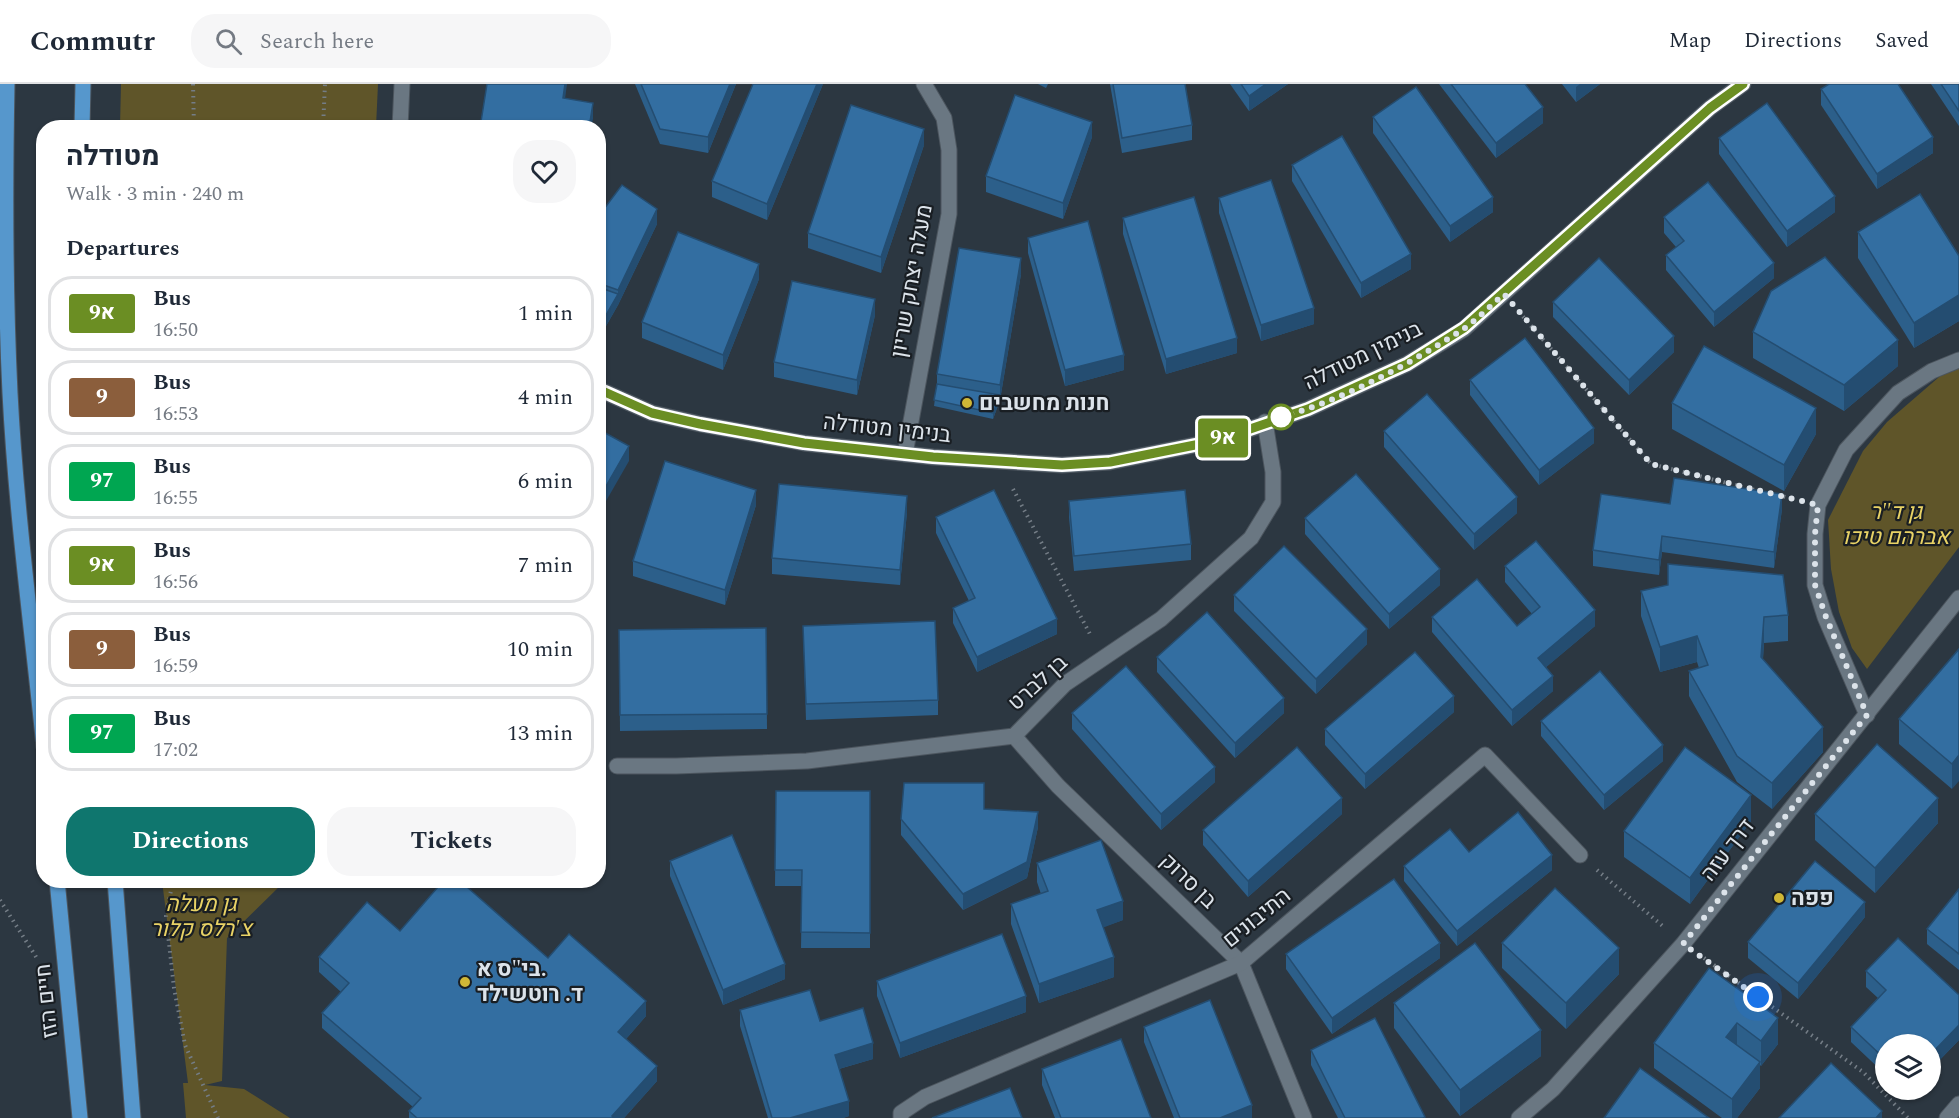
<!DOCTYPE html>
<meta charset="utf-8">
<style>
:root{--surface:#fff;--page:#f6f6f7;--text:#1f2937;--muted:#747a83;--line:#e0e1e3;--accent:#0f766e}
body{margin:0;font-family:Spectral,Heebo,serif;background:var(--page);color:var(--text);height:100vh;display:flex;flex-direction:column;font-size:22px;white-space:nowrap}
*{box-sizing:border-box;margin:0}
p{font-size:20px;color:var(--muted)}
.icon{flex:none;width:33px;height:33px;fill:none;stroke:currentColor;stroke-width:2;stroke-linecap:round;stroke-linejoin:round}
.map{position:relative;flex:1;overflow:hidden}
.panel{position:absolute;left:36px;top:36px;width:570px;height:768px;display:flex;flex-direction:column;background:var(--surface);border-radius:24px;box-shadow:0 2px 4px #0004}
.panel>*{flex:none}
.badge{padding:0 12px;border-radius:4px;font-size:21px;line-height:39px}
.buttons{position:absolute;left:1875px;top:950px;display:grid;gap:12px}
.buttons a{display:grid;place-items:center;width:66px;height:66px;border-radius:50%;background:var(--surface);box-shadow:0 2px 4px #0004;font-size:30px}
.you{position:absolute;width:30px;height:30px;margin:-15px;border:4px solid #fff;border-radius:50%;background:#1a73e8;box-shadow:0 0 0 9px #1a73e833}
.map>.badge{position:absolute;translate:-50% -50%;box-shadow:0 0 0 3px #fff}
h2{padding:0 30px;font-size:22px;line-height:54px}
.round{display:grid;place-items:center;flex:none;width:63px;height:63px;border-radius:24px;background:var(--page)}
.head{display:flex;align-items:center;justify-content:space-between;height:102px;padding:0 30px}
h1{font-size:28px;font-weight:700;line-height:45px}
.primary-button{display:flex;gap:12px;margin-top:auto;padding:12px 30px}
.primary-button a{flex:1;height:69px;border-radius:24px;background:var(--accent);color:#fff;font-size:24px;font-weight:700;line-height:69px;text-align:center}
.primary-button a+a{background:var(--page);color:var(--text)}
ul{padding:0;list-style:none}
li{display:flex;align-items:center;gap:18px;height:75px;margin:0 12px 9px;padding:0 18px;border:3px solid var(--line);border-radius:24px}
li div{flex:1}
li b{display:block;font-size:22px}
li em{font-style:normal}
li .badge{min-width:66px;font-weight:700;text-align:center}
header{display:flex;align-items:center;gap:36px;box-sizing:border-box;height:84px;padding:0 30px;background:var(--surface);border-bottom:2px solid var(--line)}
header strong{font-size:28px}
nav{display:flex;gap:33px;margin-inline-start:auto;font-size:21px}
.search{width:420px;height:54px;background:var(--page);display:flex;align-items:center;gap:15px;box-sizing:border-box;padding:0 21px;border-radius:24px;color:var(--muted);font-size:22px}
.map>svg:first-child{display:block}
.green{fill:#5f5529}
.lines{fill:none;stroke-linecap:round;stroke-linejoin:round}
.minor-casing{stroke:#4c555e;stroke-width:17}
.major-casing{stroke:#4c555e;stroke-width:17}
.path{stroke:#747d86;stroke-width:4;stroke-dasharray:1.5 4.5;stroke-linecap:butt}
.minor{stroke:#6a7782;stroke-width:15}
.major{stroke:#5697cc;stroke-width:15}
.wall{fill:#2c5f8a}
.shaded-wall{fill:#244d71}
.building{fill:#336ea1;stroke:#244d71;stroke-width:1.5}
.line-casing{stroke:#fff;stroke-width:14}
.line{stroke:#6b8e23;stroke-width:9}
.walk{stroke:#dce3ea;stroke-width:6;stroke-dasharray:0 10.8}
.poi-dot{fill:#d0b736;stroke:#191e23;stroke-width:2}
.stop-dot{fill:#fff;stroke:#6b8e23;stroke-width:3}
.labels{text-anchor:middle;dominant-baseline:central;stroke-width:4.5;stroke-linejoin:round;paint-order:stroke}
.street-label{font-size:22px;fill:#dce3ea;stroke:#191e23}
.poi-label{font-size:22px;font-weight:bold;fill:#dce3ea;stroke:#191e23;text-anchor:start}
.park-label{font-size:22px;font-style:italic;fill:#e9d366;stroke:#191e23}
</style>
<header>
<strong>Commutr</strong>
<div class="search"><svg class="icon" aria-label="search" viewBox="0 0 24 24"><circle cx="10" cy="10" r="6"/><path d="M15 15l6 6"/></svg>Search here</div>
<nav><a>Map</a><a>Directions</a><a>Saved</a></nav>
</header>
<div class="map">
<svg width="1959" height="1034" viewBox="0 0 1959 1034">
<rect width="100%" height="100%" fill="#2c3741"/>
<g class="green">
<path d="M121,0h257l-2,43h-256z"/>
<path d="M1959,282v181l-92,122 -15,-21 -13,-36 -8,-43 -3,-49 35,-69 24,-29 59,-51z"/>
<path d="M162,797h123l-58,57 -5,143 -17,4 39,4 46,29h-104l-3,-35h5z"/>
</g>
<g class="lines">
<defs>
<g id="minor">
<path d="M400,44l2,-44"/>
<path d="M598,305l54,24 48,11 104,19 129,14 129,8 48,-3 105,-21 93,-32 59,-27 40,-18 57,-35 246,-221 33,-24"/>
<path d="M905,370l44,-240v-64l-5,-32 -20,-34"/>
<path d="M1867,631l-42,-98 -10,-32v-51l3,-29 28,-55 52,-57 34,-22 27,-11"/>
<path d="M1014,652l44,50 183,177 63,155"/>
<path d="M617,682h59l131,-5 207,-25 51,-52 96,-65 90,-81 22,-36v-30l-8,-50"/>
<path d="M901,1034v-5l24,-16 316,-134 244,-208 95,100"/>
<path d="M1519,1034l34,-29 130,-145 276,-346"/>
<path d="M1947,1034l12,-14"/>
</g>
<g id="major">
<path d="M7,0c-2,103 -2,207 3,309 6,118 22,236 34,354"/>
<path d="M82,44l1,-44"/>
<path d="M57,796l23,238"/>
<path d="M115,796l18,238"/>
</g>
</defs>
<use href="#minor" class="minor-casing"/>
<use href="#major" class="major-casing"/>
<g class="path">
<path d="M193,0l1,44"/>
<path d="M323,44l2,-44"/>
<path d="M1519,228l132,152 108,27"/>
<path d="M1013,405l78,147"/>
<path d="M1778,411l16,4"/>
<path d="M1597,786l68,58"/>
<path d="M173,796l-7,36 8,72 11,57 33,73"/>
<path d="M0,816l38,60"/>
<path d="M1704,874l159,114 45,46"/>
</g>
<use href="#minor" class="minor"/>
<use href="#major" class="major"/>
</g>
<g class="wall">
<path d="M635,0h101l-28,69 -48,-9z"/>
<path d="M823,0l-56,136 -55,-23v-16z"/>
<path d="M1038,0h10l-2,4z"/>
<path d="M1110,0h75l7,41v15l-70,13z"/>
<path d="M1230,0h58l-39,27z"/>
<path d="M1439,0h86l18,39 -47,35z"/>
<path d="M1562,0h38l-24,18z"/>
<path d="M1931,0h28v42z"/>
<path d="M1821,5l112,64 -56,36 -56,-84z"/>
<path d="M1373,33l120,95 -43,30 -77,-109z"/>
<path d="M1092,53l-29,82 -77,-27v-16z"/>
<path d="M1719,54l116,74 -48,35 -68,-93z"/>
<path d="M924,61l-43,128 -73,-25v-15z"/>
<path d="M1292,81l119,104 -50,29 -69,-117z"/>
<path d="M1219,114l95,126 -53,17 -42,-128z"/>
<path d="M598,129l59,11 -39,81 -12,21 -8,-3z"/>
<path d="M1664,133l110,61 -60,49 -48,-57v-15l10,-8 -12,-14z"/>
<path d="M1123,134l114,135 -71,21 -43,-140z"/>
<path d="M1858,148l101,24v65l-45,27 -56,-90z"/>
<path d="M1028,154l96,132 -59,16 -37,-133z"/>
<path d="M1021,190l-21,126 -7,19 -59,-13 3,-22v-10z"/>
<path d="M759,195l-36,91 -81,-32v-16z"/>
<path d="M1553,218l121,50 -45,43 -76,-78z"/>
<path d="M875,231l-18,80 -83,-18v-15z"/>
<path d="M1753,248l145,34 -54,45 -91,-53z"/>
<path d="M1470,296l124,63 -55,42 -69,-90z"/>
<path d="M1672,319l144,31 -32,57 -112,-62z"/>
<path d="M1384,347l133,82 -43,37 -90,-103z"/>
<path d="M1069,417l122,43v16l-117,11 -5,-54z"/>
<path d="M1670,420l112,5 -8,59 -112,-16 -3,23 -66,-9v-16z"/>
<path d="M756,421l-31,100 -92,-29v-15z"/>
<path d="M907,428l-7,73 -128,-11v-16z"/>
<path d="M936,433l121,117 -80,38 -24,-49v-15l16,-7 -33,-68z"/>
<path d="M1305,434l135,67 -51,44 -84,-95z"/>
<path d="M1505,482l90,60 -49,41 7,24 -41,35 -80,-94v-15l85,9 15,-12 -27,-32z"/>
<path d="M1641,507l147,24v26l-24,2 -1,16 60,93 -51,57 -35,-27 -48,-86v-25l10,-3 -2,-6 -37,10 -19,-56z"/>
<path d="M1234,511l133,49 -51,50 -82,-83z"/>
<path d="M803,542l135,74v15l-132,5z"/>
<path d="M766,544l1,101 -147,2 -1,-101z"/>
<path d="M1959,565l-7,140 -53,-45v-25z"/>
<path d="M1157,573l127,56 -49,45 -78,-86z"/>
<path d="M1454,628l-89,77 -40,-44v-16z"/>
<path d="M1072,629l143,69 -54,48 -89,-101z"/>
<path d="M1541,637l122,40 -59,49 -63,-74z"/>
<path d="M776,707h94v157h-69l1,-62h-27z"/>
<path d="M1342,730l-94,83 -45,-52v-15z"/>
<path d="M1815,730l123,9 -63,70 -60,-53z"/>
<path d="M901,735l137,8 -11,51 -64,32 -62,-75z"/>
<path d="M1751,737l-61,83 -66,-47v-26z"/>
<path d="M1469,768l83,18 -95,76 -53,-65v-15z"/>
<path d="M670,777l115,118 -62,26 -53,-129z"/>
<path d="M1037,779l86,57 -20,7 11,50 -75,26 -28,-79v-20l30,-10 -4,-12z"/>
<path d="M1959,805v81l-32,-26v-15z"/>
<path d="M1865,833l-67,82 -50,-41v-16z"/>
<path d="M400,847l148,27 98,58 -20,23 31,42 -33,37h-215v-7l4,-4 -91,-79v-15l19,-21 -22,-20v-15z"/>
<path d="M1502,859l117,31 -53,55 -64,-61z"/>
<path d="M1286,870l154,4 -108,76 -46,-65z"/>
<path d="M1709,884l69,76 -17,22 -1,-1v23l-23,30h-15l-68,-50v-25z"/>
<path d="M1866,887l93,69 -29,30v-26h-44v31l-35,-33v-15l27,-29 -12,-11z"/>
<path d="M877,897l149,31 -126,46 -23,-62z"/>
<path d="M1394,919l147,53 -81,60 -66,-88z"/>
<path d="M740,926l80,11 53,38 -34,10 10,47 -6,2h-75l-28,-92z"/>
<path d="M1144,943l108,91h-78l-30,-76z"/>
<path d="M1311,966l114,68h-87l-27,-53z"/>
<path d="M1042,985l109,49h-96l-13,-33z"/>
<path d="M1900,1005h13l-6,6z"/>
</g>
<g class="shaded-wall">
<path d="M565,0h2l-4,30v-16z"/>
<path d="M730,0h6l-28,69v-16z"/>
<path d="M817,0h6l-56,136v-16z"/>
<path d="M1266,0h22l-39,27v-15z"/>
<path d="M1580,0h20l-24,18v-15z"/>
<path d="M593,19v16l-2,9h-2z"/>
<path d="M1543,23v16l-47,35v-15z"/>
<path d="M1092,38v15l-29,82v-16z"/>
<path d="M924,45v16l-43,128v-16z"/>
<path d="M1933,53v16l-56,36v-15z"/>
<path d="M1835,112v16l-48,35v-16z"/>
<path d="M1493,113v15l-43,30v-16z"/>
<path d="M657,125v15l-39,81 -12,21v-11l12,-21v-4z"/>
<path d="M1411,170v15l-50,29v-15z"/>
<path d="M1021,174v16l-21,126 -7,19v-6l7,-18v-10z"/>
<path d="M1774,179v15l-60,49v-15z"/>
<path d="M759,180v15l-36,91v-15z"/>
<path d="M1959,211v26l-45,27v-25z"/>
<path d="M875,215v16l-18,80v-15z"/>
<path d="M1314,224v16l-53,17v-16z"/>
<path d="M1674,252v16l-45,43v-15z"/>
<path d="M1237,254v15l-71,21v-15z"/>
<path d="M1898,256v26l-54,45v-26z"/>
<path d="M1124,271v15l-59,16v-16z"/>
<path d="M1816,324v26l-32,57v-26z"/>
<path d="M1594,344v15l-55,42v-15z"/>
<path d="M629,362v15l-31,54v-15z"/>
<path d="M756,406v15l-31,100v-15z"/>
<path d="M1782,410v15l-8,59v-16z"/>
<path d="M907,412v16l-7,73v-15z"/>
<path d="M1517,413v16l-43,37v-16z"/>
<path d="M1662,452v16l-3,23v-15z"/>
<path d="M1440,485v16l-51,44v-15z"/>
<path d="M1595,526v16l-57,48v-16z"/>
<path d="M1764,533v26l-3,40v-26z"/>
<path d="M1057,535v15l-80,38v-15z"/>
<path d="M1367,545v15l-51,50v-15z"/>
<path d="M1697,552v26l-37,10v-25z"/>
<path d="M1553,592v15l-41,35v-16z"/>
<path d="M1454,612v16l-89,77v-15z"/>
<path d="M1284,614v15l-49,45v-15z"/>
<path d="M1823,643v25l-51,57v-26z"/>
<path d="M1663,661v16l-59,49v-15z"/>
<path d="M1959,671v26l-7,8v-25z"/>
<path d="M1215,683v15l-54,48v-16z"/>
<path d="M1751,711v26l-61,83v-26z"/>
<path d="M1342,714v16l-94,83v-16z"/>
<path d="M1938,714v25l-63,70v-25z"/>
<path d="M1038,728v15l-11,51 -64,32v-16z"/>
<path d="M1552,771v15l-95,76v-15z"/>
<path d="M1123,817v19l-26,10v-20z"/>
<path d="M1865,818v15l-67,82v-16z"/>
<path d="M1440,859v15l-108,76v-16z"/>
<path d="M1619,864v26l-53,55v-26z"/>
<path d="M1114,873v20l-75,26v-19z"/>
<path d="M785,880v15l-62,26v-15z"/>
<path d="M1026,912v16l-126,46v-15z"/>
<path d="M646,917v15l-28,32v-16z"/>
<path d="M1778,934v26l-17,22v-25z"/>
<path d="M1737,939v25l-11,-11z"/>
<path d="M1959,941v15l-29,30v-15z"/>
<path d="M1541,946v26l-81,60v-26z"/>
<path d="M873,959v16l-38,11v-15z"/>
<path d="M1760,978v26l-23,30h-5v-19z"/>
<path d="M657,982v15l-33,37h-12v-2z"/>
<path d="M1907,1005h6l-6,6z"/>
<path d="M849,1017v15l-6,2h-53z"/>
<path d="M1252,1021v13h-32z"/>
<path d="M1882,1027v7h-6z"/>
</g>
<g class="building">
<path d="M487,0h78l-2,14 30,5 -4,25h-109z"/>
<path d="M641,0h89l-22,53 -48,-8z"/>
<path d="M753,0h64l-50,120 -55,-23z"/>
<path d="M1113,0h72l7,41 -70,13z"/>
<path d="M1241,0h25l-17,12z"/>
<path d="M1451,0h74l18,23 -47,36z"/>
<path d="M1829,0h69l35,53 -56,37 -56,-85z"/>
<path d="M1941,0h18v27z"/>
<path d="M1416,3l77,110 -43,29 -77,-109z"/>
<path d="M1015,11l77,27 -29,81 -77,-27z"/>
<path d="M1767,19l68,93 -48,35 -68,-93z"/>
<path d="M851,21l73,24 -43,128 -73,-24z"/>
<path d="M1342,52l69,118 -50,29 -69,-118z"/>
<path d="M1271,96l43,128 -53,17 -42,-127z"/>
<path d="M1708,98l66,81 -60,49 -48,-57 18,-14 -20,-24z"/>
<path d="M622,101l35,24 -39,81 -20,-7v-70l6,-4z"/>
<path d="M1920,110l39,62v39l-45,28 -56,-91z"/>
<path d="M1194,113l43,141 -71,21 -43,-141z"/>
<path d="M1088,137l36,134 -59,15 -37,-132z"/>
<path d="M678,148l81,32 -36,91 -81,-33z"/>
<path d="M959,164l62,10 -21,127 -63,-11z"/>
<path d="M1825,173l73,83 -54,45 -91,-53 18,-41z"/>
<path d="M1599,174l75,78 -45,44 -76,-78z"/>
<path d="M792,197l83,18 -18,81 -83,-18z"/>
<path d="M598,203l20,7 -12,21 -8,-3z"/>
<path d="M1525,254l69,90 -55,42 -69,-90z"/>
<path d="M1704,262l112,62 -32,57 -112,-62z"/>
<path d="M937,300l63,11 -7,18 -59,-13z"/>
<path d="M1427,310l90,103 -43,37 -90,-103z"/>
<path d="M598,345l31,17 -31,54z"/>
<path d="M665,377l91,29 -31,100 -92,-29z"/>
<path d="M1356,390l84,95 -51,45 -84,-96z"/>
<path d="M1674,394l108,16 -8,58 -112,-16 -3,24 -66,-10 8,-56 69,10z"/>
<path d="M779,400l128,12 -7,74 -128,-12z"/>
<path d="M994,406l63,129 -80,38 -24,-49 22,-10 -39,-81z"/>
<path d="M1185,406l6,54 -117,12 -5,-55z"/>
<path d="M1536,457l59,69 -57,48 15,18 -41,34 -80,-93 45,-38 40,47 23,-19 -35,-41z"/>
<path d="M1284,462l83,83 -51,50 -82,-84z"/>
<path d="M1668,480l115,11 5,40 -24,2 -3,40 62,70 -51,56 -35,-27 -48,-85 19,-6 -11,-29 -37,11 -19,-56 27,-6z"/>
<path d="M1207,528l77,86 -49,45 -78,-86z"/>
<path d="M935,537l3,79 -132,4 -3,-78z"/>
<path d="M766,544l1,86 -147,1 -1,-85z"/>
<path d="M1959,565v106l-7,9 -53,-45z"/>
<path d="M1415,568l39,44 -89,78 -40,-45z"/>
<path d="M1126,582l89,101 -54,47 -89,-101z"/>
<path d="M1600,587l63,74 -59,50 -63,-74z"/>
<path d="M1877,660l61,54 -63,70 -60,-54z"/>
<path d="M1297,663l45,51 -94,83 -45,-51z"/>
<path d="M1685,663l66,48 -61,83 -66,-47z"/>
<path d="M904,699h80v26l54,3 -11,50 -64,32 -62,-75z"/>
<path d="M776,707h94v142l-69,-1 1,-62h-27z"/>
<path d="M1518,728l34,43 -95,76 -53,-65 46,-37 19,23z"/>
<path d="M732,751l53,129 -62,26 -53,-129z"/>
<path d="M1101,756l22,61 -26,9 17,47 -75,27 -28,-80 37,-13 -11,-28z"/>
<path d="M1815,777l50,41 -67,81 -50,-41z"/>
<path d="M1394,795l46,64 -108,75 -46,-64z"/>
<path d="M444,796h15l89,78 21,-24 77,67 -28,31 39,34 -45,50 2,2h-197l-8,-7 12,-13 -99,-85 27,-30 -30,-26 48,-55 33,29z"/>
<path d="M1555,804l64,60 -53,55 -64,-60z"/>
<path d="M1959,805v65l-32,-25z"/>
<path d="M1002,850l24,62 -126,47 -23,-62z"/>
<path d="M1898,854l61,57v30l-29,30v-11h-44v16l-35,-33 35,-37 -20,-19z"/>
<path d="M1475,859l66,87 -81,60 -66,-87z"/>
<path d="M1709,884l69,50 -17,23 -24,-18 -11,14 34,25 -28,37 -78,-56z"/>
<path d="M810,906l10,31 43,-13 10,35 -38,12 14,46 -59,17h-18l-32,-108z"/>
<path d="M1210,916l42,105 -32,13h-40l-36,-91z"/>
<path d="M1375,934l50,99 -2,1h-78l-34,-68z"/>
<path d="M1121,955l30,79h-90l-19,-49z"/>
<path d="M1831,979l51,48 -6,7h-97z"/>
<path d="M1640,984l69,50h-105z"/>
<path d="M1010,1004l12,30h-90z"/>
</g>
<g class="lines">
<defs>
<path id="line" d="M598,305l54,24 48,11 104,19 129,14 129,8 48,-3 105,-21 93,-32 59,-27 40,-18 57,-36 246,-220 33,-24"/>
</defs>
<use href="#line" class="line-casing"/>
<use href="#line" class="line"/>
<path class="walk" d="M1281,333c60,-16 129,-53 181,-87 15,-10 28,-24 42,-36l147,170 167,41 -3,29v51l11,32 41,98 -184,229 75,53"/>
</g>
<g class="poi-dot">
<circle cx="967" cy="319" r="6"/>
<circle cx="1779" cy="814" r="6"/>
<circle cx="465" cy="898" r="6"/>
</g>
<circle class="stop-dot" cx="1281" cy="333" r="12"/>
<g class="labels">
<g class="street-label">
<text transform="translate(912 197) rotate(-80)">מעלה יצחק שריון</text>
<text transform="translate(1363 272) rotate(-26)">בנימין מטודלה</text>
<text transform="translate(887 345) rotate(6)">בנימין מטודלה</text>
<text transform="translate(1038 599) rotate(-42)">בן לברט</text>
<text transform="translate(1728 766) rotate(-52)">דרך עזה</text>
<text transform="translate(1188 797) rotate(44)">בן סרוק</text>
<text transform="translate(1257 834) rotate(-39)">התיבונים</text>
<text transform="translate(47 917) rotate(-96)">חיים הזז</text>
</g>
<g class="poi-label">
<text x="979" y="319">חנות מחשבים</text>
<text x="1791" y="814">פפה</text>
<text x="477" y="885">בי"ס א.<tspan x="477" dy="25">ד. רוטשילד</tspan></text>
</g>
<g class="park-label">
<text x="1896" y="428">גן ד"ר<tspan x="1896" dy="25">אברהם טיכו</tspan></text>
<text x="201" y="820">גן מעלה<tspan x="201" dy="25">צ'רלס קלור</tspan></text>
</g>
</g>
</svg>
<div class="buttons">
<a><svg class="icon" aria-label="layers" viewBox="0 0 24 24"><path d="M12 4l9 5-9 5-9-5zM3 14l9 5 9-5"/></svg></a>
</div>
<div class="you" style="left:1758px;top:913px"></div>
<b class="badge" style="left:1223px;top:354px;background:#6b8e23;color:#fff">9א</b>
<section class="panel">
<div class="head"><div><h1>מטודלה</h1><p>Walk · 3 min · 240 m</p></div><a class="round"><svg class="icon" aria-label="heart" viewBox="0 0 24 24"><path d="M12 20l-8-8c-3-5 5-10 8-4 3-6 11-1 8 4z"/></svg></a></div>
<h2>Departures</h2>
<ul>
<li><span class="badge" style="background:#6b8e23;color:#fff">9א</span><div><b>Bus</b><p>16:50</p></div><em>1 min</em></li>
<li><span class="badge" style="background:#8b5e3c;color:#fff">9</span><div><b>Bus</b><p>16:53</p></div><em>4 min</em></li>
<li><span class="badge" style="background:#00a651;color:#fff">97</span><div><b>Bus</b><p>16:55</p></div><em>6 min</em></li>
<li><span class="badge" style="background:#6b8e23;color:#fff">9א</span><div><b>Bus</b><p>16:56</p></div><em>7 min</em></li>
<li><span class="badge" style="background:#8b5e3c;color:#fff">9</span><div><b>Bus</b><p>16:59</p></div><em>10 min</em></li>
<li><span class="badge" style="background:#00a651;color:#fff">97</span><div><b>Bus</b><p>17:02</p></div><em>13 min</em></li>
</ul>
<div class="primary-button"><a>Directions</a><a>Tickets</a></div>
</section>
</div>
